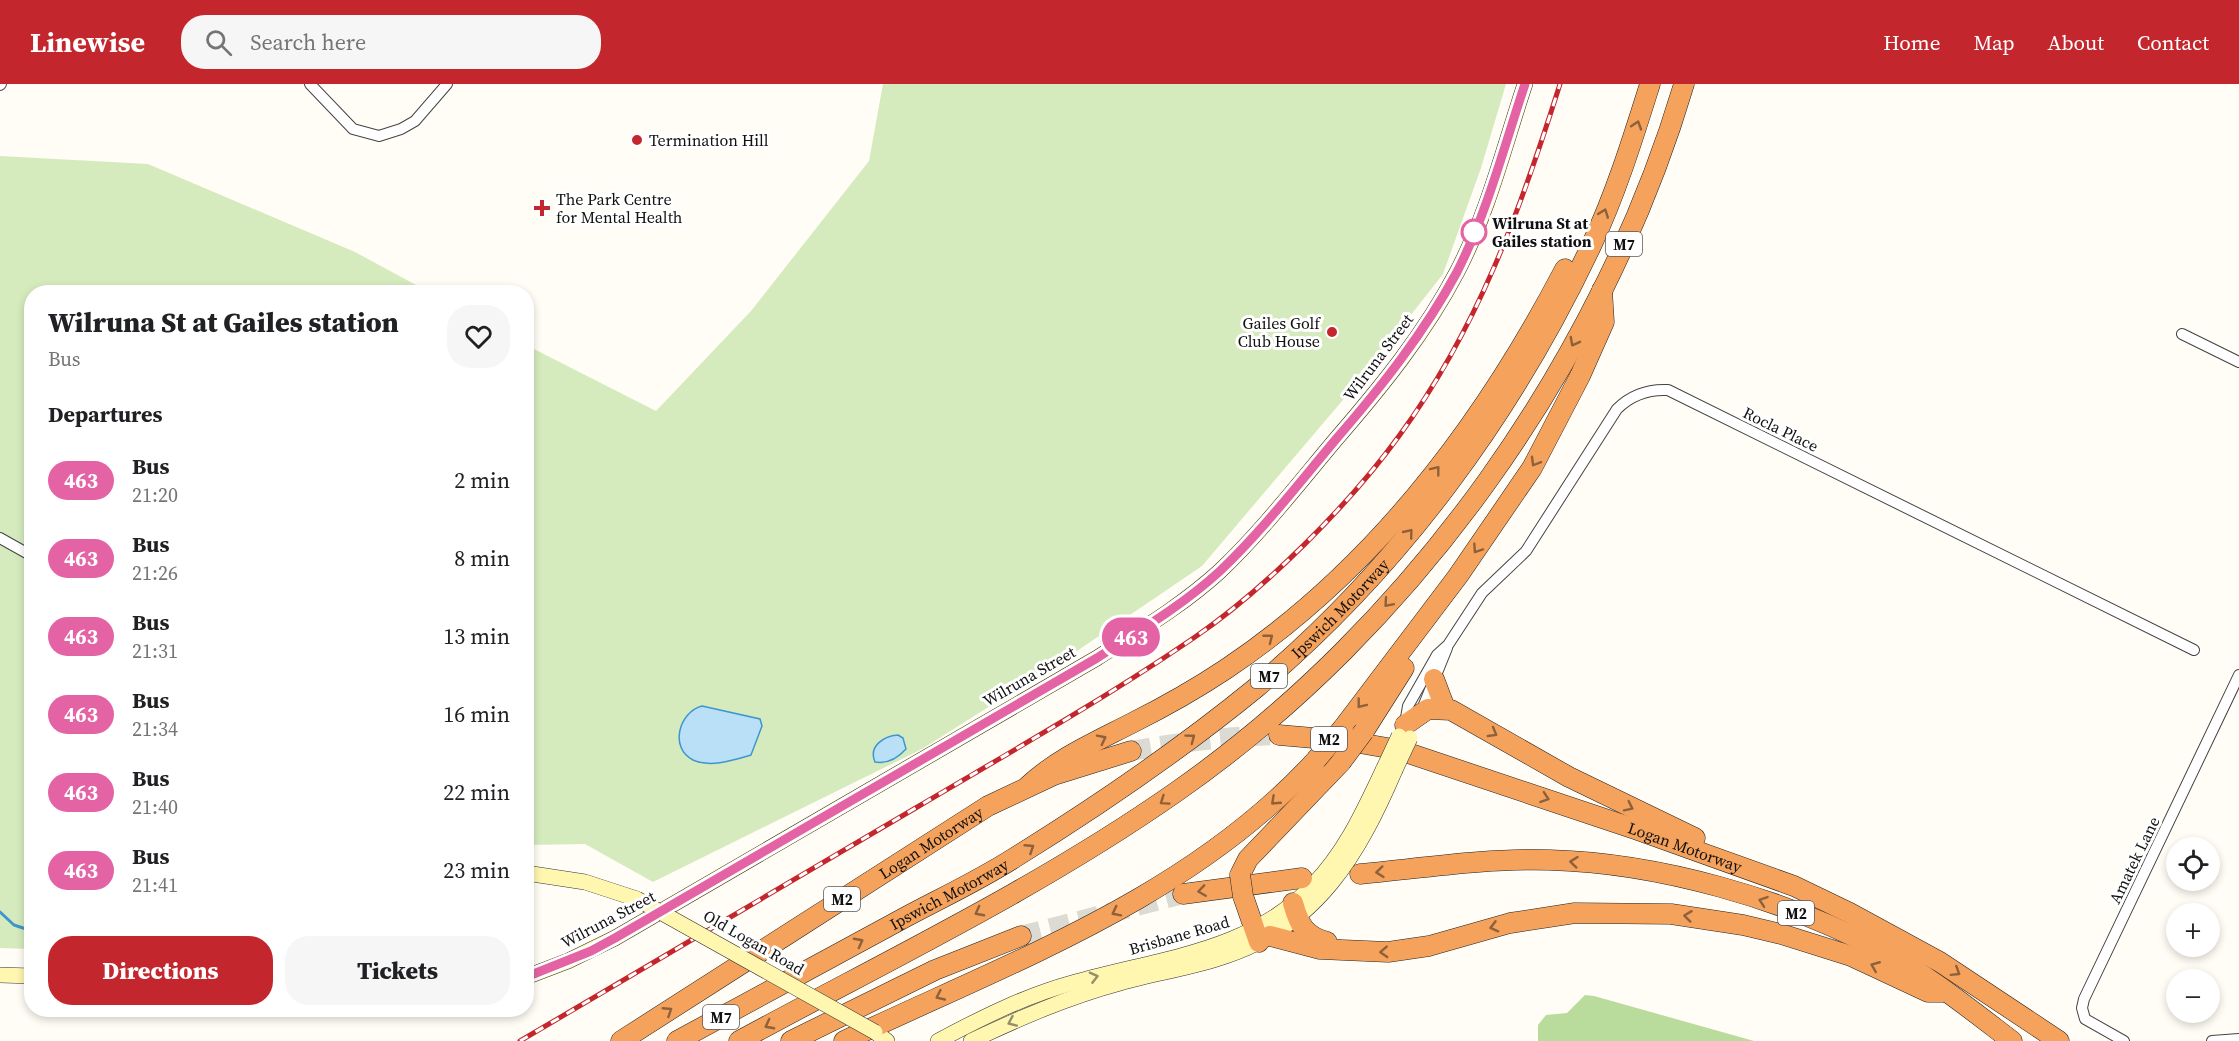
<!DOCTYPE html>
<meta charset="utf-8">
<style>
:root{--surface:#fff;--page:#f6f6f6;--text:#202124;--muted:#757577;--accent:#c4262e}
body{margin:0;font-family:"Source Serif 4",serif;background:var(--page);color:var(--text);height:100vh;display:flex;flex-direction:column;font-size:22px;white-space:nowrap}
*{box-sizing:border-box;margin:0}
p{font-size:20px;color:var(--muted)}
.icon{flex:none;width:33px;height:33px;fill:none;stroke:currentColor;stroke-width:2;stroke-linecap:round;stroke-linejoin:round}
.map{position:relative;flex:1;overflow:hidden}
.drawer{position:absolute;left:24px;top:201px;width:510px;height:732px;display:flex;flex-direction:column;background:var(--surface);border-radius:24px;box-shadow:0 3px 9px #0003}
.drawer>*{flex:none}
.badge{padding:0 12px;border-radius:20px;font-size:21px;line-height:39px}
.controls{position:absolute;left:2166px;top:753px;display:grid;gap:12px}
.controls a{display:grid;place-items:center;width:54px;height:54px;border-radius:50%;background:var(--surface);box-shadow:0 3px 9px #0003;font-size:30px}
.map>.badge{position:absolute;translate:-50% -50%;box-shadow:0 0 0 3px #fff}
h2{padding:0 24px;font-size:22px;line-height:54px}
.round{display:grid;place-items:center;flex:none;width:63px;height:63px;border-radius:24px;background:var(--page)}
.head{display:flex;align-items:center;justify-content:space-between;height:102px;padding:0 24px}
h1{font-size:28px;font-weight:800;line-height:45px}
.action{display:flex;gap:12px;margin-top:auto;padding:12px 24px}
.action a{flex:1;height:69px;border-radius:24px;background:var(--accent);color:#fff;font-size:24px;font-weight:800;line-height:69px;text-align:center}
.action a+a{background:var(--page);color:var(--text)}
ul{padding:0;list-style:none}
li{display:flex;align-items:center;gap:18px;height:78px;padding:0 24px}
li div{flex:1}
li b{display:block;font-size:22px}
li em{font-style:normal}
li .badge{min-width:66px;font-weight:700;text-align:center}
header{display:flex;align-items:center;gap:36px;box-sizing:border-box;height:84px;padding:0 30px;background:var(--accent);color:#fff}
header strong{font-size:28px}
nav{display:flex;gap:33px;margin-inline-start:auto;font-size:21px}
.search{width:420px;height:54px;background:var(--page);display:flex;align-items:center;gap:15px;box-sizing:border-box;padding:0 21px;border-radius:24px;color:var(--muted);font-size:22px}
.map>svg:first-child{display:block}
.green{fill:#d5ebbd}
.forest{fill:#b9dc9c}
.water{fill:#b9e0f7;stroke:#3f96cf;stroke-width:1.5}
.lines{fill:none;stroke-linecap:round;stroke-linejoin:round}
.stream{stroke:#3f96cf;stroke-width:3}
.highway-tunnel{stroke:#dbdad3;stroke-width:20;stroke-dasharray:20 10;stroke-linecap:butt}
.street-casing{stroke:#444;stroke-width:12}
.secondary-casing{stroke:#333;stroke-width:16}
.highway-casing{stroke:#222;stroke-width:21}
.street{stroke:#fff;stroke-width:10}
.secondary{stroke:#fff6b0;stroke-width:15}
.highway{stroke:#f5a25d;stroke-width:20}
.rail-casing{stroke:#c4262e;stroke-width:5}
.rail{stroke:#fff;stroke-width:3;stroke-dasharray:9;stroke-linecap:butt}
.secondary-bridge-casing{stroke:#333;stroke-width:16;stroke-linecap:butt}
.highway-bridge-casing{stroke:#222;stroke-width:21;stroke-linecap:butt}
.secondary-bridge{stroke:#fff6b0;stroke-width:15}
.highway-bridge{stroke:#f5a25d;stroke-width:20}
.oneway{stroke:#8e613b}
.oneway2{stroke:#948f68}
.line-casing{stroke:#fff;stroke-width:14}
.line{stroke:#e463a4;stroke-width:9}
.poi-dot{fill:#c4262e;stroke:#fff;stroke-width:2}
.stop-dot{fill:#fff;stroke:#e463a4;stroke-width:3}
.labels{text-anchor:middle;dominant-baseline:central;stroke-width:6;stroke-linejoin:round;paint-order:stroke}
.shield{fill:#fff;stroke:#585858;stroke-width:1.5}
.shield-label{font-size:15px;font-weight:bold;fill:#111}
.poi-label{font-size:16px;fill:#111;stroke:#fff;text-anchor:start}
.stop-label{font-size:16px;font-weight:bold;fill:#111;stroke:#fff;text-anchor:start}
.street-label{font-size:16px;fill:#111;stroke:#fff}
</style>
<header>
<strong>Linewise</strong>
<div class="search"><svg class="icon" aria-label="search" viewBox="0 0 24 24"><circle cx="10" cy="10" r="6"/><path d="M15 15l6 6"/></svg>Search here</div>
<nav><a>Home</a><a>Map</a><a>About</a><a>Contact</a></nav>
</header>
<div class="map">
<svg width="2239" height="957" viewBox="0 0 2239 957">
<rect width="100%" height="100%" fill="#fffdf5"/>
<g class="green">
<path d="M883,0h623l-25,84 -38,106 -84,107 -157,185 -128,87 -152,96 -269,133 -68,-38 -58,1 -1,-500 130,66 95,-100 118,-150z"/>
<path d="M0,72l148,8 207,88 74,40h-397l-1,657 -31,-1z"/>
</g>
<path class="forest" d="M1585,911l9,1 160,45h-216v-16l8,-10 21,-2z"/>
<g class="water">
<path d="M702,622l58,13 2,7 -11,29c-17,5 -41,13 -58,5 -24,-12 -14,-48 9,-54z"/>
<path d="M898,651l5,3 3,11c-8,9 -19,15 -31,13 -7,-16 9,-26 23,-27z"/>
</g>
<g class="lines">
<path class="stream" d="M0,828l14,13 18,6"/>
<g class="highway-tunnel">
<path d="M1131,667c50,-9 98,-15 148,-16"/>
<path d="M1021,852l162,-42"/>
</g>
<defs>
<g id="street">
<path d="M310,0l43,45 26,7 22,-7 14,-8 32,-37"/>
<path d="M0,1l1,-1"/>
<path d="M2182,250l57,28"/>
<path d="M0,454l32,18"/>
<path d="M1421,628l26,-64"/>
<path d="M1405,640l3,-18 29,-51 11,-10 34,-52 44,-42 91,-142c14,-14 30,-20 51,-19l526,260"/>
<path d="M2124,957l-39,-22 -3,-11 2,-9 155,-324"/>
<path d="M2212,957l27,-2"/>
</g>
<g id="secondary">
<path d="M526,789l59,9 52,17"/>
<path d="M0,891l32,1"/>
<path d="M526,893l42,-16 47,-23 482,-280c42,-27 86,-53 123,-87 43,-41 79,-88 117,-133 45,-52 88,-105 120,-166 31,-59 47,-125 68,-188"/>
<path d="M875,948l12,9"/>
<path d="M938,957c43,-23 87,-45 134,-58 85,-25 177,-30 241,-98 33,-34 51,-75 71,-117"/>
<path d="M971,957c49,-23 97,-44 149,-58 35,-10 72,-15 106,-27 92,-31 133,-102 169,-186"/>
</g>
<g id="highway">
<path d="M1434,595l11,29"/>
<path d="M1405,641l23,-16 23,1 118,67 126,61"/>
<path d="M1343,644l115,-152 74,-108 48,-92 24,-54 -2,-32"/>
<path d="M1364,647l40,-63"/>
<path id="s1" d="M1279,651l69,6 51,9 236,79 159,57 56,27 90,49 119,79"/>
<path d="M1028,702c30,-28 67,-44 104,-63 32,-16 64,-34 94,-54 148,-99 258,-245 339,-400"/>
<path d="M1360,790c63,-6 127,-16 190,-14 109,3 235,39 331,90 47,25 89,59 131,91"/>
<path d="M1240,791l8,-16 93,-97"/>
<path d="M1183,810l119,-16"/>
<path d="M1243,812l16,46"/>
<path d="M1293,819c6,22 12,33 34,39"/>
<path d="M1270,852l50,13 68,3 41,-6 81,-23 65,-10 96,1 72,11 38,9 70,22 77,36h18"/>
<path id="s2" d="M621,957l367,-235 66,-31 77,-24"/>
<path id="s3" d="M677,957c75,-41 150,-81 225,-122 37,-20 76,-38 112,-61 84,-52 166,-108 243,-171 143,-120 256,-275 335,-443 24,-51 41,-106 58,-160"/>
<path d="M739,957c147,-80 300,-153 437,-249 237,-165 426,-431 508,-708"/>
<path d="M791,957l144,-71 86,-34"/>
<path d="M844,957c166,-79 346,-143 472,-281"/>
</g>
</defs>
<use href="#street" class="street-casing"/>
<use href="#secondary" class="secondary-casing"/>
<use href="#highway" class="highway-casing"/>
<use href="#street" class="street"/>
<use href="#secondary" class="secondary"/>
<use href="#highway" class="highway"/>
<defs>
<path id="rail" d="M520,957c133,-78 266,-157 399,-235 93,-55 187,-108 276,-169 70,-48 154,-132 204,-201 79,-108 121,-225 161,-352"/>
</defs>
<use href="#rail" class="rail-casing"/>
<use href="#rail" class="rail"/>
<defs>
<g id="secondary-bridge">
<path d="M1384,684l15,-32"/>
<path d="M1395,686l15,-32"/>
<path d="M637,815l238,133"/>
</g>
<g id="highway-bridge">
<path d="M1316,676l27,-32"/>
<path d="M1341,678l23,-31"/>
<path d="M1240,791l3,21"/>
</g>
</defs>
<use href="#secondary-bridge" class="secondary-bridge-casing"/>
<use href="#highway-bridge" class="highway-bridge-casing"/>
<use href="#secondary-bridge" class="secondary-bridge"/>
<use href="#highway-bridge" class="highway-bridge"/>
</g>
<defs><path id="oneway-chevron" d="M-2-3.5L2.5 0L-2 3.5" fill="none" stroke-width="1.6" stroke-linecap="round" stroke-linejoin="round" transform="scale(1.5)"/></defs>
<g class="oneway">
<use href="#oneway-chevron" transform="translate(1637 41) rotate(-72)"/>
<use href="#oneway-chevron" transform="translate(1604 129) rotate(-69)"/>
<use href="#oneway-chevron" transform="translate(1574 258) rotate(118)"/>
<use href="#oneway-chevron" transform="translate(1535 378) rotate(120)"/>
<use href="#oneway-chevron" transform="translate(1436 386) rotate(-52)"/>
<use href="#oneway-chevron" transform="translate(1409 449) rotate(-51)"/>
<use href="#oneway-chevron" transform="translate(1477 465) rotate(124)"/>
<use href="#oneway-chevron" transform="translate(1388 519) rotate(131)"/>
<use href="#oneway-chevron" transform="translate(1269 554) rotate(-38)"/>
<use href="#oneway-chevron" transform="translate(1361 620) rotate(128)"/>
<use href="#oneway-chevron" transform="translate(1493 649) rotate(30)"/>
<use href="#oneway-chevron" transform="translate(1191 654) rotate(-37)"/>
<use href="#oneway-chevron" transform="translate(1102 655) rotate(-27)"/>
<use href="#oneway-chevron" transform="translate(1545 714) rotate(19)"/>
<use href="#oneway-chevron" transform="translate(1164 717) rotate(146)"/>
<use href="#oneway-chevron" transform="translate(1275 717) rotate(137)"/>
<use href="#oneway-chevron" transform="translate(1629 723) rotate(26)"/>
<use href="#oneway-chevron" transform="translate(1030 764) rotate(-33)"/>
<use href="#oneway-chevron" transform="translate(1574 778) rotate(-174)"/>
<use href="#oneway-chevron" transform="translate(1380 788) rotate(174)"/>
<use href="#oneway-chevron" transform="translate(1202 807) rotate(172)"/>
<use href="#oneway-chevron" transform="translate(1763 817) rotate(-161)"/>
<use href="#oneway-chevron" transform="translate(979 828) rotate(152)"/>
<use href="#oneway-chevron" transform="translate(1116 828) rotate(153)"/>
<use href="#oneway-chevron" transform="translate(1688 832) rotate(-173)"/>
<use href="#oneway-chevron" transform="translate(1494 843) rotate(165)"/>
<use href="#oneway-chevron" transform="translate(859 858) rotate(-28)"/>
<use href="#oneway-chevron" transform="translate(1384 868) rotate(177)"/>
<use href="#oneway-chevron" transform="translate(1875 882) rotate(-158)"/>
<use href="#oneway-chevron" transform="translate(1956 888) rotate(32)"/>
<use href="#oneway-chevron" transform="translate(940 912) rotate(155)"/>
<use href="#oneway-chevron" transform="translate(668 927) rotate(-33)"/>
<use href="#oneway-chevron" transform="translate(769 941) rotate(152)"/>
</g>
<g class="oneway2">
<use href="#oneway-chevron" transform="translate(1094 893) rotate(-14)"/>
<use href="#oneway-chevron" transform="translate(1012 938) rotate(156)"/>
</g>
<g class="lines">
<defs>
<path id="line" d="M526,893l65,-26 24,-13 482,-280c42,-27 86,-53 123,-87 43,-41 79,-88 117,-133 45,-52 87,-105 120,-166 30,-59 47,-125 68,-188"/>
</defs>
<use href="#line" class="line-casing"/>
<use href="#line" class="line"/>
</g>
<g class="poi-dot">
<circle cx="637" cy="56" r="6"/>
<path d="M539 115h6v6h6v6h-6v6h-6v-6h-6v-6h6z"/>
<circle cx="1332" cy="248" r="6"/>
</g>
<circle class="stop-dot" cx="1474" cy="148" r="12"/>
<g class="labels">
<g class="shield">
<rect x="1606" y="148" width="36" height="24" rx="4.5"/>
<rect x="1251" y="580" width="36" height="24" rx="4.5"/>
<rect x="1311" y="643" width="36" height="24" rx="4.5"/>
<rect x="824" y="803" width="36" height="24" rx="4.5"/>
<rect x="1778" y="817" width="36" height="24" rx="4.5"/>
<rect x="703" y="921" width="36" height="24" rx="4.5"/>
</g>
<g class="shield-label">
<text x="1624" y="160">M7</text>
<text x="1269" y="592">M7</text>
<text x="1329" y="655">M2</text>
<text x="842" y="815">M2</text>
<text x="1796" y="829">M2</text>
<text x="721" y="933">M7</text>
</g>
<g class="poi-label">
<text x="649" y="56">Termination Hill</text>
<text x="556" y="115">The Park Centre<tspan x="556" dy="18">for Mental Health</tspan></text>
<text x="1320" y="239" text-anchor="end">Gailes Golf<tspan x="1320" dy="18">Club House</tspan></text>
</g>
<g class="stop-label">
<text x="1492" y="139">Wilruna St at<tspan x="1492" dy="18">Gailes station</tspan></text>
</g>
<g class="street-label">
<text transform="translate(1378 273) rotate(-53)">Wilruna Street</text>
<text transform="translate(1781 345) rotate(26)">Rocla Place</text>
<text stroke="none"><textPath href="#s3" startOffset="795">Ipswich Motorway</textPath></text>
<text transform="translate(1029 592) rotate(-30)">Wilruna Street</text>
<text stroke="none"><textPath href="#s2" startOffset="368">Logan Motorway</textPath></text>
<text stroke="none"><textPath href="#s1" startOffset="423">Logan Motorway</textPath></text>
<text transform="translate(2134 776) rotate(-64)">Amatek Lane</text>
<text stroke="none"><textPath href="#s3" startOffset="309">Ipswich Motorway</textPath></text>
<text transform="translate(608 835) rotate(-28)">Wilruna Street</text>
<text transform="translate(1179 851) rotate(-16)">Brisbane Road</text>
<text transform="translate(754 858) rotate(30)">Old Logan Road</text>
</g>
</g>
</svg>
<div class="controls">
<a><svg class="icon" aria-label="locate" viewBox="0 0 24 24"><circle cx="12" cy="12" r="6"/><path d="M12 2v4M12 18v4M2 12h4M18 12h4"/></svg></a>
<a>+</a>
<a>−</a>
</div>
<b class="badge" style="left:1131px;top:553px;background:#e463a4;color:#fff">463</b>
<section class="drawer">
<div class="head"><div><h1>Wilruna St at Gailes station</h1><p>Bus</p></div><a class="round"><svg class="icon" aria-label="heart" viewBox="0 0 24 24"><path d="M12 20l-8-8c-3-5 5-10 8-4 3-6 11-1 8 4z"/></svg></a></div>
<h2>Departures</h2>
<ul>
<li><span class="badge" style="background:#e463a4;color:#fff">463</span><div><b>Bus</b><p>21:20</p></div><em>2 min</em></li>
<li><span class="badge" style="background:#e463a4;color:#fff">463</span><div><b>Bus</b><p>21:26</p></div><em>8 min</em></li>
<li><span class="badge" style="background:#e463a4;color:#fff">463</span><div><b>Bus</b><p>21:31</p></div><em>13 min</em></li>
<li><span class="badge" style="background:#e463a4;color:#fff">463</span><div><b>Bus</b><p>21:34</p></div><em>16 min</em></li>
<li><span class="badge" style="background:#e463a4;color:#fff">463</span><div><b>Bus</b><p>21:40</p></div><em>22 min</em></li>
<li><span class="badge" style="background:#e463a4;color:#fff">463</span><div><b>Bus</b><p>21:41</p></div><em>23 min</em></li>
</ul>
<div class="action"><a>Directions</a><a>Tickets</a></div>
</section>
</div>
